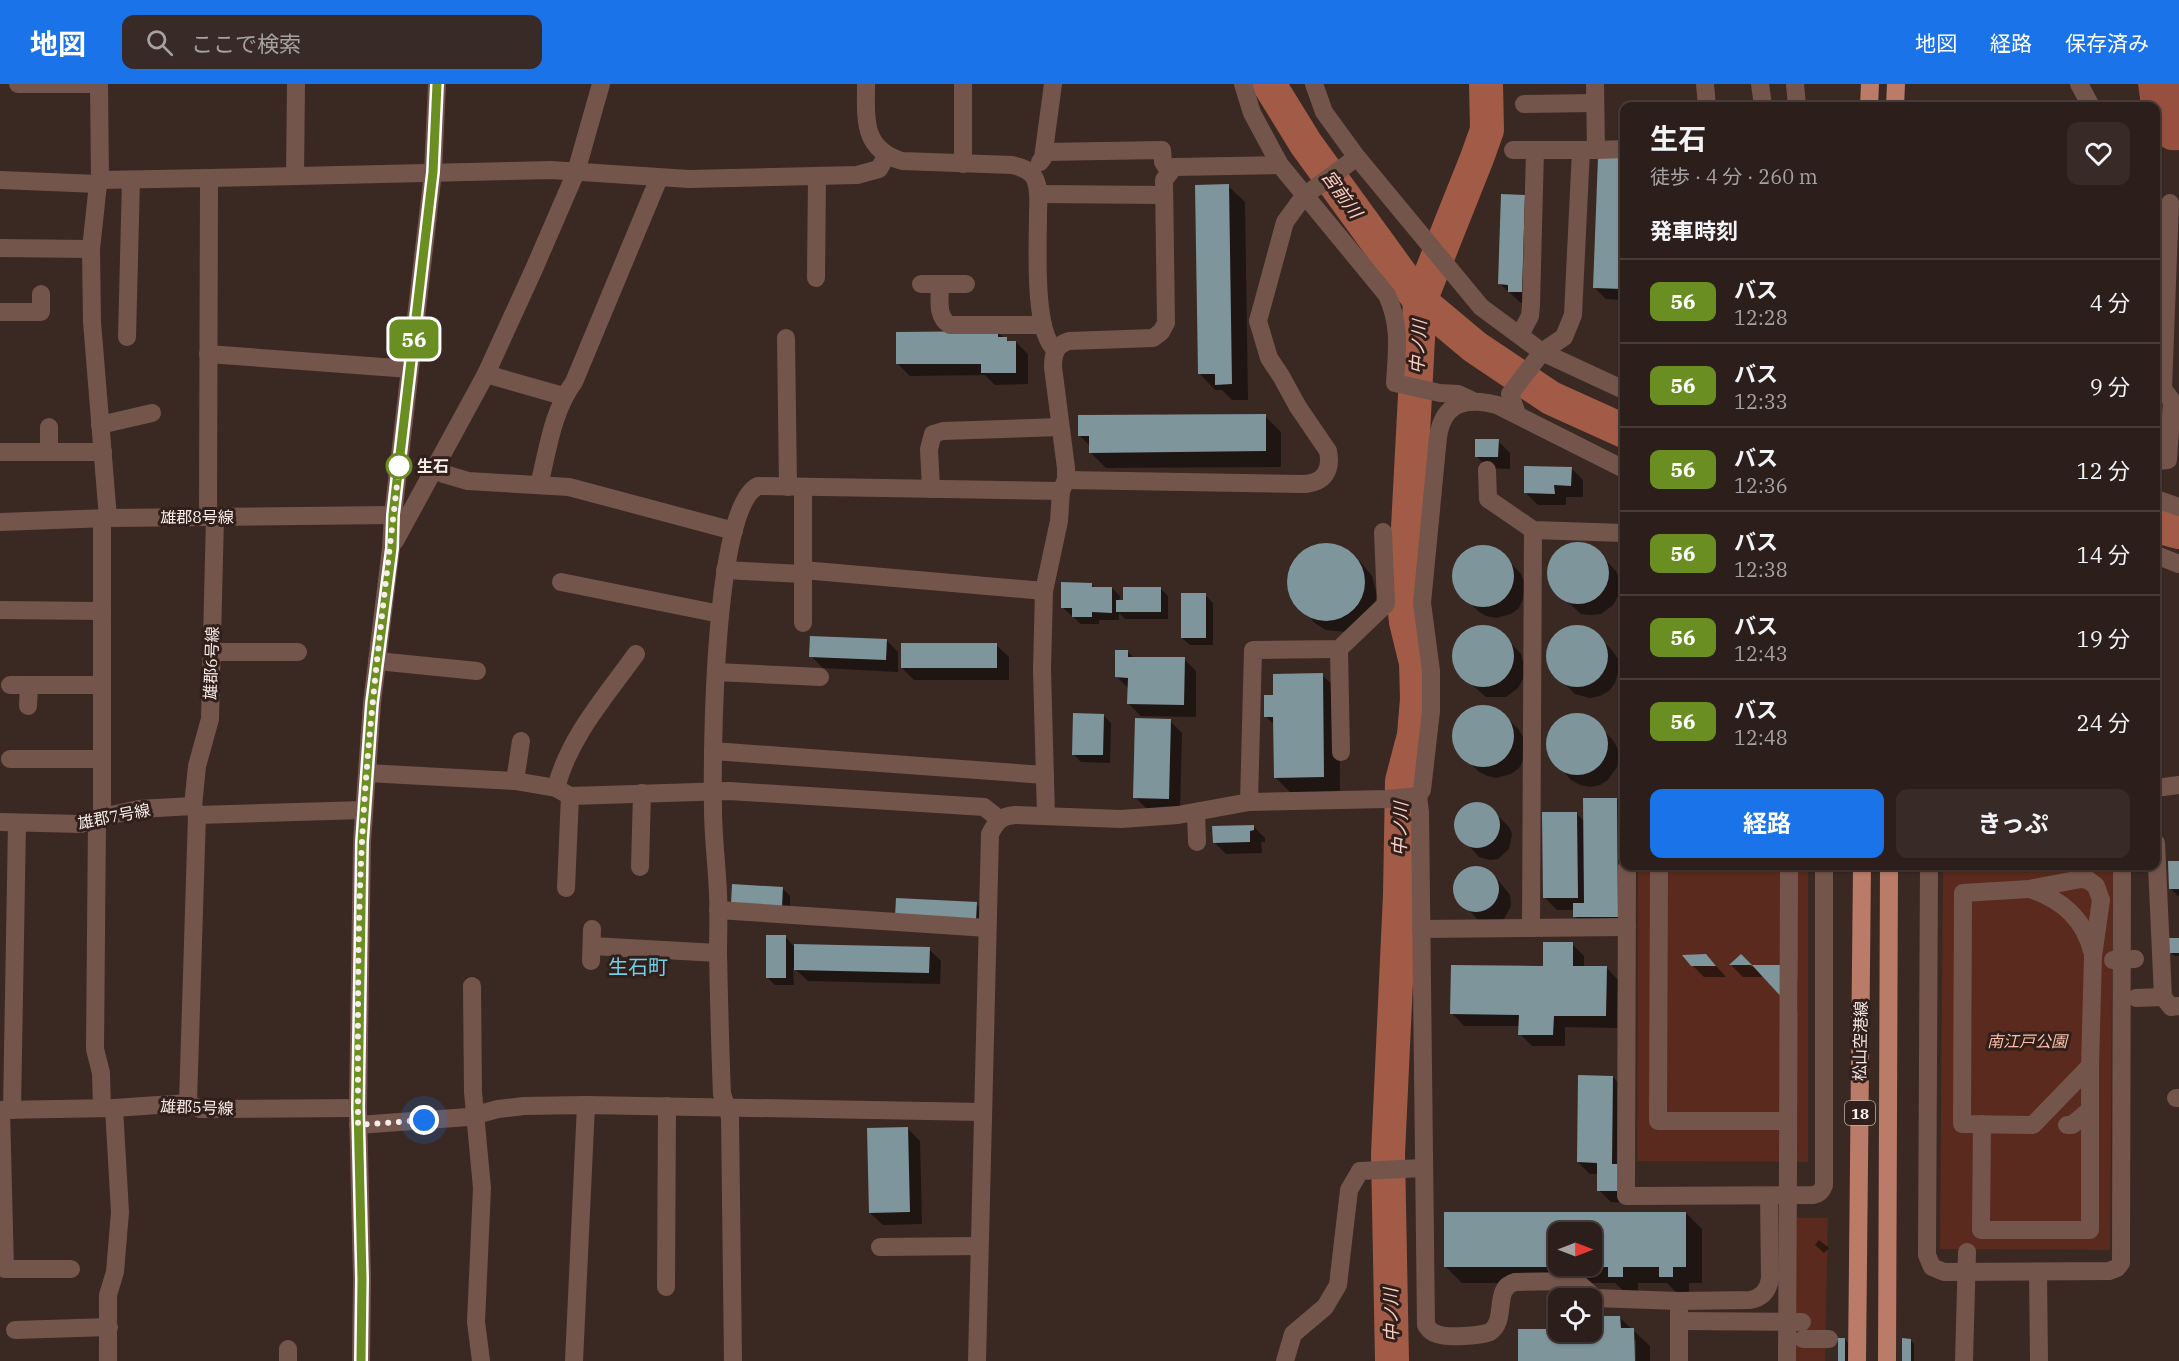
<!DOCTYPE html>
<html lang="ja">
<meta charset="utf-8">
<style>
:root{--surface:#2c1e1a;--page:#382b27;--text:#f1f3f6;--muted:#a6a2a2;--line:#483c39;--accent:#1a73e8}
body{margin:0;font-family:"IBM Plex Serif","Noto Sans JP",serif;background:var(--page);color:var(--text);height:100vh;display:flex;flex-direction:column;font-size:22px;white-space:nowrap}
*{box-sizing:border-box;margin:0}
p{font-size:20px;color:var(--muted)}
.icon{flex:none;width:33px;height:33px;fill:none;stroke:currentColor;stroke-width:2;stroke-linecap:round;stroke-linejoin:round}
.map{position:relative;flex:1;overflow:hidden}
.details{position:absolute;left:1620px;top:18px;width:540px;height:768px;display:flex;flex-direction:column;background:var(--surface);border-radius:12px;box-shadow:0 2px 4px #0004,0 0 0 2px var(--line)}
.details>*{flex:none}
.badge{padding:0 12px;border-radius:9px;font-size:21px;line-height:39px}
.needle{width:39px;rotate:90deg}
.tools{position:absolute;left:1548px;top:1138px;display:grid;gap:12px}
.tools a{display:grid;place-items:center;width:54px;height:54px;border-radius:12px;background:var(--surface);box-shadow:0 2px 4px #0004,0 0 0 2px var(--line);font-size:30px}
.you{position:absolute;width:30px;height:30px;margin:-15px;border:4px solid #fff;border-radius:50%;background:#1a73e8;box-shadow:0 0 0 9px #1a73e833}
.map>.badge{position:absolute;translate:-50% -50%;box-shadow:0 0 0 3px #fff}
h2{padding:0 30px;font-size:22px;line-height:54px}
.round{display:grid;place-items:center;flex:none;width:63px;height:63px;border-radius:12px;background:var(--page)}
.head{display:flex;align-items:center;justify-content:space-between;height:102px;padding:0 30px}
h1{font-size:28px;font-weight:700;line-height:45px}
.action{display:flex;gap:12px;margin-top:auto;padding:12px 30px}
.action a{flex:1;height:69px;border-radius:12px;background:var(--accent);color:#fff;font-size:24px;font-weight:700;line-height:69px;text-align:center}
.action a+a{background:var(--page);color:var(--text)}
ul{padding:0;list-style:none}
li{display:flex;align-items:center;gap:18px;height:84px;padding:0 30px;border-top:2px solid var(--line)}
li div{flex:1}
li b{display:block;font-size:22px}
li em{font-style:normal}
li .badge{min-width:66px;font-weight:700;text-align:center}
header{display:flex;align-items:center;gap:36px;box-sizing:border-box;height:84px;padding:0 30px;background:var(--accent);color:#fff}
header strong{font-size:28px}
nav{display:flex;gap:33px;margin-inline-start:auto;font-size:21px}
.search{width:420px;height:54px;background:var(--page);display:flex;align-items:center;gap:15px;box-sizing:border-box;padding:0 21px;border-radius:12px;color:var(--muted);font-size:22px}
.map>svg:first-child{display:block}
.green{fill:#592a1d}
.forest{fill:#96503d}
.shadow{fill:#0007;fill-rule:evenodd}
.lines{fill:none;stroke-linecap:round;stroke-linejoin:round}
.river{stroke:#a15b47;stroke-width:34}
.building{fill:#7e959c}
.minor{stroke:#74554c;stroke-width:18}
.major{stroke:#ba7b69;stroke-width:18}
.minor-bridge{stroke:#74554c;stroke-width:18}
.line-casing{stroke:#fff;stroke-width:14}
.line{stroke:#6b8e23;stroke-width:9}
.walk{stroke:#f8ece9;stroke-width:6;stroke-dasharray:0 10.8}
.stop-dot{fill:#fff;stroke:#6b8e23;stroke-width:3}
.labels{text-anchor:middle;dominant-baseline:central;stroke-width:6;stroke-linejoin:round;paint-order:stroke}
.shield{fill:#301f1a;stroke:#bcaeab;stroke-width:1.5}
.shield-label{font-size:15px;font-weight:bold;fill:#f8ece9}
.stop-label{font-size:16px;font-weight:bold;fill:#f8ece9;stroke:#301f1a;text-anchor:start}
.street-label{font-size:16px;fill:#f8ece9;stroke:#301f1a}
.park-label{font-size:16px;font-style:italic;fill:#fdbfac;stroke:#301f1a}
.water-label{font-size:18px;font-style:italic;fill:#fbd0c4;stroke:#301f1a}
.quarter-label{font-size:20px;fill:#6ed1eb;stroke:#301f1a}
</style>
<header>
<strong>地図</strong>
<div class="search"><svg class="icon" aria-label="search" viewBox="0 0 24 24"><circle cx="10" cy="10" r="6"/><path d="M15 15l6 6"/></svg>ここで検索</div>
<nav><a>地図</a><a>経路</a><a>保存済み</a></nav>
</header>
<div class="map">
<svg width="2179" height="1277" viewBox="0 0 2179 1277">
<rect width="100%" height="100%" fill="#3a2823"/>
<g class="green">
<path d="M1638,782h170v296l-171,-1z"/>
<path d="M1943,785l170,1 -3,380 -170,-1z"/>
<path d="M1779,1134h49l-3,143h-36l-10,-45z"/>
</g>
<path class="forest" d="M2138,0h41v66c-29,3 -23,-23 -23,-44h-15z"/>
<g class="shadow">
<path d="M1600,74l24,1v141l-18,-1 -12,-12z"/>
<path d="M1228,102l17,16 3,198h-16l-10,-10h-7l-16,-17z"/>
<path d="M1525,113l9,107 -13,-1 -21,-19z"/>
<path d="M998,249l12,9h6l12,12v30l-33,1 -10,-10 -75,1 -12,-12z"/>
<path d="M1265,332l16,16v35l-175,1 -16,-16v-6l-11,-11z"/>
<path d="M1498,357l12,12v16l-22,-1 -12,-12z"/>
<path d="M1571,384l12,12v17h-17v8h-28l-12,-12z"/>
<path d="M1326,460l13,2 12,6 12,13 9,11 5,19 -3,13 -28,24 -20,-2 -11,-7 -21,-22 -5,-13 2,-19 11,-17 11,-6z"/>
<path d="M1578,460l10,2 9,5 19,20 4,10 -2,15 -5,9 -12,9 -10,1 -10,-1 -25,-22 -5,-9 -2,-10 2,-10 8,-12 9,-5z"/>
<path d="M1478,463l15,2 9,5 19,20 4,10 -2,15 -4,9 -8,6 -15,4 -10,-2 -8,-5 -20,-20 -4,-15 2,-10 5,-9 8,-7z"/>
<path d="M1091,500l4,4h17l8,8 -1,6 41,-14 8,8v23h-43l-6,-6v7h-20v4h-18l-19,-17z"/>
<path d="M1205,511l8,8v42h-23l-8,-7z"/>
<path d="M1483,543l10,2 9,5 19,20 4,15 -2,10 -5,9 -12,9h-20l-25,-22 -5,-9 -2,-10 2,-10 5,-9 7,-6z"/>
<path d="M1572,543h10l10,3 20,20 6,9 1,10 -4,14 -6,8 -9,5 -10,2 -15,-4 -20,-20 -7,-13v-10l7,-14 8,-7z"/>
<path d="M886,556l12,12v20l-75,-4 -12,-12z"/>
<path d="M996,561l13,12v23h-95l-12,-12z"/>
<path d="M1128,568l6,6 50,1 12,12v46l-55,-1 -12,-12v-15l-12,-12z"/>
<path d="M1322,591l17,16 1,102 -48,1 -17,-17v-52l-9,-8 8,-21z"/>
<path d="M1478,623l15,1 13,9 13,13 5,9v20l-5,9 -8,6 -15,4 -9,-2 -9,-5 -20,-21 -3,-9 1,-15 5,-9 8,-7z"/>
<path d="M1103,631l8,8 -1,40 -29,-1 -8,-8z"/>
<path d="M1572,632l15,1 12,9 13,13 5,8 2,11 -2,9 -9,13 -8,5 -10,2 -10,-2 -9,-5 -22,-26v-20l5,-8 8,-7z"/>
<path d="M1170,637l12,12 -2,77 -33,-1 -12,-12z"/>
<path d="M1617,715l7,8v59l5,63h-42l-12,-13v-6h-18l-12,-12 31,-85 9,9z"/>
<path d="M1473,719l15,3 21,21 3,7 -3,15 -11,10 -8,1 -11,-3 -22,-25 -1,-11 2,-7 5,-6z"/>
<path d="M1253,742l12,12v4h-4l1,11 -36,1 -12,-12z"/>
<path d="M2179,778v34h-1l-8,-8z"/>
<path d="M1478,783l9,3 7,5 16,20 1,11 -7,13 -11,5 -14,-3 -23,-25 -2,-7 3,-11 12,-10z"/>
<path d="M782,804l8,8v18l-50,-2z"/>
<path d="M898,815l78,5 8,7 -1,17z"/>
<path d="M785,852l8,10 136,3 12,12 -1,23 -132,-3 -15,-14 1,18h-19l-7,-7z"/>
<path d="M2179,856v16h-5l-4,-4z"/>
<path d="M1572,860l12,12v11h22l12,13 -1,48 -52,-1v19h-33l-12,-12v-8h-56l-12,-13 93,-46z"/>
<path d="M1705,872l13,12 8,9h-22l-12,-12z"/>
<path d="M1741,872l11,11 34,-1 12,12v33l-33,-34h-22l-12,-12z"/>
<path d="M1613,993l12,13 5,113 -19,-1 -12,-12v-16h-9l-12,-12z"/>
<path d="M908,1045l12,12 2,83 -39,1 -13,-12z"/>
<path d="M1446,1129h240l16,16v54h-13v9h-13l-9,-9h-29v10h-12l-11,-10h-153l-16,-16zM1558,1149h34v33h-34z"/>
<path d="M1819,1156l10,8 -5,5 -9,-8z"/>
<path d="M1592,1234h28l30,28v15h-14v-20l-3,-3v23h-113l-1,-30 73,1z"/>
<path d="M1845,1255l3,4v18h-8z"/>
<path d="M1910,1256l4,4v17h-10z"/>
</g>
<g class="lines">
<g class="river">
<path d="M1269,0l37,60 114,157 55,46 76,51 73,33"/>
<path d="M2156,442l23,6"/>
<path d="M1392,1277l-4,-207 12,-259 2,-114 12,-46 3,-36 -1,-36 -10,-41 -2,-19 16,-302 57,-143 10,-28 -1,-46"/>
</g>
</g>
<g class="building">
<path d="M1598,73l26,1v119h-2v12l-29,-1z"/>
<path d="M1229,100l3,200 -17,1v-11h-17l-3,-189z"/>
<path d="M1501,110l24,1 -3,97h-14v-7l-10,-1z"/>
<path d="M998,247v6h9v4h9v32h-35v-9h-85v-32z"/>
<path d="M1266,330v37l-177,2v-17h-11v-21z"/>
<path d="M1475,355h24l-1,18h-23z"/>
<path d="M1524,382l48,1 -1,19 -17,-1 1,9 -31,-1z"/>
<circle cx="1578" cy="489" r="31"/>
<circle cx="1326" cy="498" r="39"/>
<circle cx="1483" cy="492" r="31"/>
<path d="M1061,498l31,1v4h20v26l-20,-1v5h-20v-9h-11z"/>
<path d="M1123,503h38v25h-45v-12h7z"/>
<rect x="1181" y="509" width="25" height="45"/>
<circle cx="1577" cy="572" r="31"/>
<circle cx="1483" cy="572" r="31"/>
<path d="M810,552l77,3 -1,21 -77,-3z"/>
<rect x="901" y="559" width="96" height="25"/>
<path d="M1115,566h13v7h57l-1,48 -57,-1 1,-26 -13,-1z"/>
<path d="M1323,589l1,104 -50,1 -1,-61h-9v-22h9v-21z"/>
<circle cx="1483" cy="652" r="31"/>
<path d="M1073,629l31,1 -1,41h-31z"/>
<circle cx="1577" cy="660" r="31"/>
<path d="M1135,634l36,1 -2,80 -36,-1z"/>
<path d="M1583,714h34l1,119h-45v-14h11z"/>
<circle cx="1477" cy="741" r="23"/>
<path d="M1542,728h35l1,86h-35z"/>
<path d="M1254,741v5l-4,1v11l-37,1 -1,-17z"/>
<path d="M2168,777h11v28h-10z"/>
<circle cx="1476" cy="805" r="23"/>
<path d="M732,800l51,3 -1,20 -51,-3z"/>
<path d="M896,814l81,4 -1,19 -81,-4z"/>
<rect x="766" y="851" width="20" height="43"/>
<rect x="2169" y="854" width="10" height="15"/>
<path d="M1543,858h30v24h34l-1,50h-52l-1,19h-35l1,-20 -69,-1 1,-49 92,1z"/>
<path d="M794,860l136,3 -1,26 -135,-3z"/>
<path d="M1706,870l10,12h-25l-9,-11z"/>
<path d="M1741,870l11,11h-23z"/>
<path d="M1752,881h35l-1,37 -24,-26z"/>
<path d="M1578,991l35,1 -1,88h7v27h-22v-28l-20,-1z"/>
<path d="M908,1043l2,85 -41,1 -2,-85z"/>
<path d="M1444,1128h242v55h-13v10h-14v-10h-36v10h-15v-10h-16v-34h-34v34h-114z"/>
<path d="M1592,1232h28l1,12h13l1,33h-117v-32h40v3h34z"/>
<rect x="1838" y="1254" width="7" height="23"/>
<path d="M1902,1254l9,1v22h-9z"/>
</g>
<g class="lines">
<g class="minor">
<path d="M18,0h81"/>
<path d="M99,0l1,96 -2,4 -7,65 1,73 16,196"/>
<path d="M866,0c0,35 -4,65 36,77l110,4c9,2 19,5 23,14 5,11 3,25 3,36 0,29 -5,117 17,134"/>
<path d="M963,0v80"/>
<path d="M1243,0l9,29 28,52 107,130c14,31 10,55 8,88l45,10 18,1 13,6"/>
<path d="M1314,0l10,28 32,44 125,151 61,45 82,38"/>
<path d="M1705,0l2,22"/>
<path d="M1760,0l3,22"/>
<path d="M1795,0l2,22"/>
<path d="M2079,0l12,22"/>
<path d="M1524,20l71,-1"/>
<path d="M1513,66h68"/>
<path d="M1596,66l28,-1"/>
<path d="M1044,68l118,-2 1,12 6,9"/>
<path d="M1040,78l3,-4 10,-74"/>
<path d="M295,92l1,-92"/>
<path d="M209,94l342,-8 138,9 168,-4 22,-6 8,-14"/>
<path d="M0,96l98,4"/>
<path d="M100,96l109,-2 -1,339"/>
<path d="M1038,110l126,1"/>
<path d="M0,164l91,1"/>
<path d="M816,194l1,-102"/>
<path d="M921,200h45"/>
<path d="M940,200c0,15 -4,33 10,41h93"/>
<path d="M0,228h41v-18"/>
<path d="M1520,251l10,-19 1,-11 4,-155"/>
<path d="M127,253l4,-157"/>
<path d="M786,254l2,149"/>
<path d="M208,270l202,15"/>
<path d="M486,290l77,22"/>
<path d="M1517,330l-7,-20 32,-42 22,-15 9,-22 8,-165h15l-1,-66"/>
<path d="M100,341l52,-12"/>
<path d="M49,343v25"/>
<path d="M0,368h103"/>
<path d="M2156,377l12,-1 4,-59 -9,-12 7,-186"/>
<path d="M433,384l11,6 24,7 101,6 165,44"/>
<path d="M1487,386l1,29 45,31 91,3"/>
<path d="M1066,396l237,4c21,-1 29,-13 25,-33l-30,-44 -17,-31 -12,-18 -11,-37 27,-99 19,-26 45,-33 7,-7"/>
<path d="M539,401c9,-35 13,-73 35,-103l85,-204"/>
<path d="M803,403v83l241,21"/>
<path d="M931,405l-2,-40 4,-15 10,-3 117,-4"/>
<path d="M2156,415l23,8"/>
<path d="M102,434v299"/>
<path d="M215,434l-5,201 -13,47 -4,40 4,9 167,-5"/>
<path d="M0,438l108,-4 285,-3"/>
<path d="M395,457l91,-167 48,-105 42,-97 25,-88"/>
<path d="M2156,471l23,9"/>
<path d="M725,486l78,4"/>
<path d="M561,498l159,32"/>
<path d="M0,526l102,1"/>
<path d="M803,539v-53"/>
<path d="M1339,565l2,103"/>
<path d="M212,568h86"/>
<path d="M377,577l100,10"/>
<path d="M716,588l104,5"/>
<path d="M10,601h92"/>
<path d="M28,622l1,-21"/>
<path d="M713,667l332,24"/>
<path d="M10,675h92"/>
<path d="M367,689l148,8 41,7 14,8 159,-5 255,16 15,12"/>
<path d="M515,697l6,-40"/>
<path d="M556,704c13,-51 50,-92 80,-134"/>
<path d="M2156,704l23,-3"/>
<path d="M1418,712l2,16 6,513c3,4 5,8 11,9 10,4 42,2 53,-2 18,-12 2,-44 25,-50l61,-1 19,17 84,3"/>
<path d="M1249,718l4,-152 86,-1 47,-45 -3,-72"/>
<path d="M1196,728l1,30"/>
<path d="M1046,731l-4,-145 2,-79 15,-70 2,-30 5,-11v-12l-13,-101c0,-14 3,-22 16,-26l84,-3 8,-6 5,-9 -2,-143 10,-13 106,-2"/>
<path d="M97,735l-2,230 6,24 1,35"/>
<path d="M0,738l81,2 21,-7 37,-8 54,-3"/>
<path d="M2156,759l7,154 8,10 8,-1"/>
<path d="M1627,782l-1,330 187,-1c6,-1 9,-4 11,-10v-319"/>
<path d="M1659,782l-1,255h130"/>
<path d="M1929,782l-2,389 5,12 12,5 165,-1 8,-3 4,-5 1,-397"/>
<path d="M640,783l2,-74"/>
<path d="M566,804l4,-92"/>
<path d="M2030,805c31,10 54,30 62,62"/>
<path d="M718,826l269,18"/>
<path d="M1531,844l2,-398"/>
<path d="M1421,845l206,-2"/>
<path d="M592,862l126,7"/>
<path d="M591,877l1,-32"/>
<path d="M472,902l1,106 9,96 -6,134 5,39"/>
<path d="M2136,914l27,-1"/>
<path d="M2176,1014h3"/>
<path d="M188,1019l9,-288"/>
<path d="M0,1026l114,-2 74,-5 12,6 158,-1"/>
<path d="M1,1026l4,159h66"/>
<path d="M12,1026l5,-287"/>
<path d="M1982,1040l-1,106h109v-164l3,-110 8,-56 -5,-14 -8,-6 -7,-1 -52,10 -66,4 -1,231 71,1 57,-59"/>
<path d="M358,1041l110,-8 30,-8 26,-3 62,-1 397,7"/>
<path d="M2067,1041h5l18,-15"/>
<path d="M1788,1079l1,-297"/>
<path d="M880,1163l99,-1"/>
<path d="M2038,1188l1,89"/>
<path d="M666,1203l1,-181"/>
<path d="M1679,1237l123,1"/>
<path d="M15,1246l94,-3"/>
<path d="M1803,1255h26"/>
<path d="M288,1265v12"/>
<path d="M108,1277v-66l7,-23 5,-60 -6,-104"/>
<path d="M361,1277l1,-82 -4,-171 4,-266 10,-139 19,-155 2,-33 40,-343 4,-88"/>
<path d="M574,1277l12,-256"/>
<path d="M733,1277l-3,-244 -8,-23c-2,-47 -3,-94 -4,-141 0,-19 1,-39 0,-59 -1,-28 -5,-57 -5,-86 -1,-51 0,-301 45,-322l303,5"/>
<path d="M977,1277l13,-527c6,-12 11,-18 25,-19l106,4 57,-4 71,-13 138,-3 31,-3 4,-6 9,-79v-40l-9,-68 16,-166c5,-35 29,-40 59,-32l127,64"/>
<path d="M1285,1277l8,-27 32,-27 13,-22 11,-95 11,-19 63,-3"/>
<path d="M1679,1277v-60l71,-1c11,-2 18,-9 20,-21l-1,-83"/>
</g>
<g class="major">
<path d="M1869,22l1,-22"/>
<path d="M1895,22l1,-22"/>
<path d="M1857,1277l5,-495"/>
<path d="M1887,1277l2,-495"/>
</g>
<g class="minor-bridge">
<path d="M2113,876l22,-1"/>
<path d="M1787,1277l1,-198"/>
<path d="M1964,1277l3,-109"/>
</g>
</g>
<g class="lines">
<defs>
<path id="line" d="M361,1277l1,-82 -4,-171 4,-266 10,-139 20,-155 1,-33 40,-343 4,-88"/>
</defs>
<use href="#line" class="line-casing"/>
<use href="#line" class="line"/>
<path class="walk" d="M399,382c-13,119 -29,238 -36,358 -6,100 -5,201 -5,301l66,-5"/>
</g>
<circle class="stop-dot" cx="399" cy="382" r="12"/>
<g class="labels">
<rect class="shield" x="1845" y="1017" width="30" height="24" rx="4.5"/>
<g class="shield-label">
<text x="1860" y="1029">18</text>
</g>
<g class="stop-label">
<text x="417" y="382">生石</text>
</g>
<g class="street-label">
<text x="197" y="433">雄郡8号線</text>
<text transform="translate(211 579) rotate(-88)">雄郡6号線</text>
<text transform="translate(114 732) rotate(-11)">雄郡7号線</text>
<text transform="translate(1860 957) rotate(-89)">松山空港線</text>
<text transform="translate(197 1023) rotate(2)">雄郡5号線</text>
</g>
<g class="park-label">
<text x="2027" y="957">南江戸公園</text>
</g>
<g class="water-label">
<text transform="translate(1342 110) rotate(54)">宮前川</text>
<text transform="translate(1418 263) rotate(-87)">中ノ川</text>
<text transform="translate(1400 745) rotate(-88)">中ノ川</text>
<text transform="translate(1391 1231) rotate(-91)">中ノ川</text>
</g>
<g class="quarter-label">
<text x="638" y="882">生石町</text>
</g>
</g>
</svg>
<div class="tools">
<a><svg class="needle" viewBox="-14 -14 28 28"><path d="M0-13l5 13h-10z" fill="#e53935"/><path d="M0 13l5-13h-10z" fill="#a6a2a2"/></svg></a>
<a><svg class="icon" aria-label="locate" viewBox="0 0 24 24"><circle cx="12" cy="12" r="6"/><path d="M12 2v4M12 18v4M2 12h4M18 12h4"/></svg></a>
</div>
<div class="you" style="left:424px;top:1036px"></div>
<b class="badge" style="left:414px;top:255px;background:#6b8e23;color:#fff">56</b>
<section class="details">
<div class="head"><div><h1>生石</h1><p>徒歩 · 4 分 · 260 m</p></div><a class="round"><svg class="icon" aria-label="heart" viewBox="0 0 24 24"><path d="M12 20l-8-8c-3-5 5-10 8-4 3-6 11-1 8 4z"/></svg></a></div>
<h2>発車時刻</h2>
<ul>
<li><span class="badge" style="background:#6b8e23;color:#fff">56</span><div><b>バス</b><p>12:28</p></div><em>4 分</em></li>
<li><span class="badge" style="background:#6b8e23;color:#fff">56</span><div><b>バス</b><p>12:33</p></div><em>9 分</em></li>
<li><span class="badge" style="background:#6b8e23;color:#fff">56</span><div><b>バス</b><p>12:36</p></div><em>12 分</em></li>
<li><span class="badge" style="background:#6b8e23;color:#fff">56</span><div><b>バス</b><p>12:38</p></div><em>14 分</em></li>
<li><span class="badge" style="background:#6b8e23;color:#fff">56</span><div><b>バス</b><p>12:43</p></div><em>19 分</em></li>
<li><span class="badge" style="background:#6b8e23;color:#fff">56</span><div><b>バス</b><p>12:48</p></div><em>24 分</em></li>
</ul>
<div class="action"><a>経路</a><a>きっぷ</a></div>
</section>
</div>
